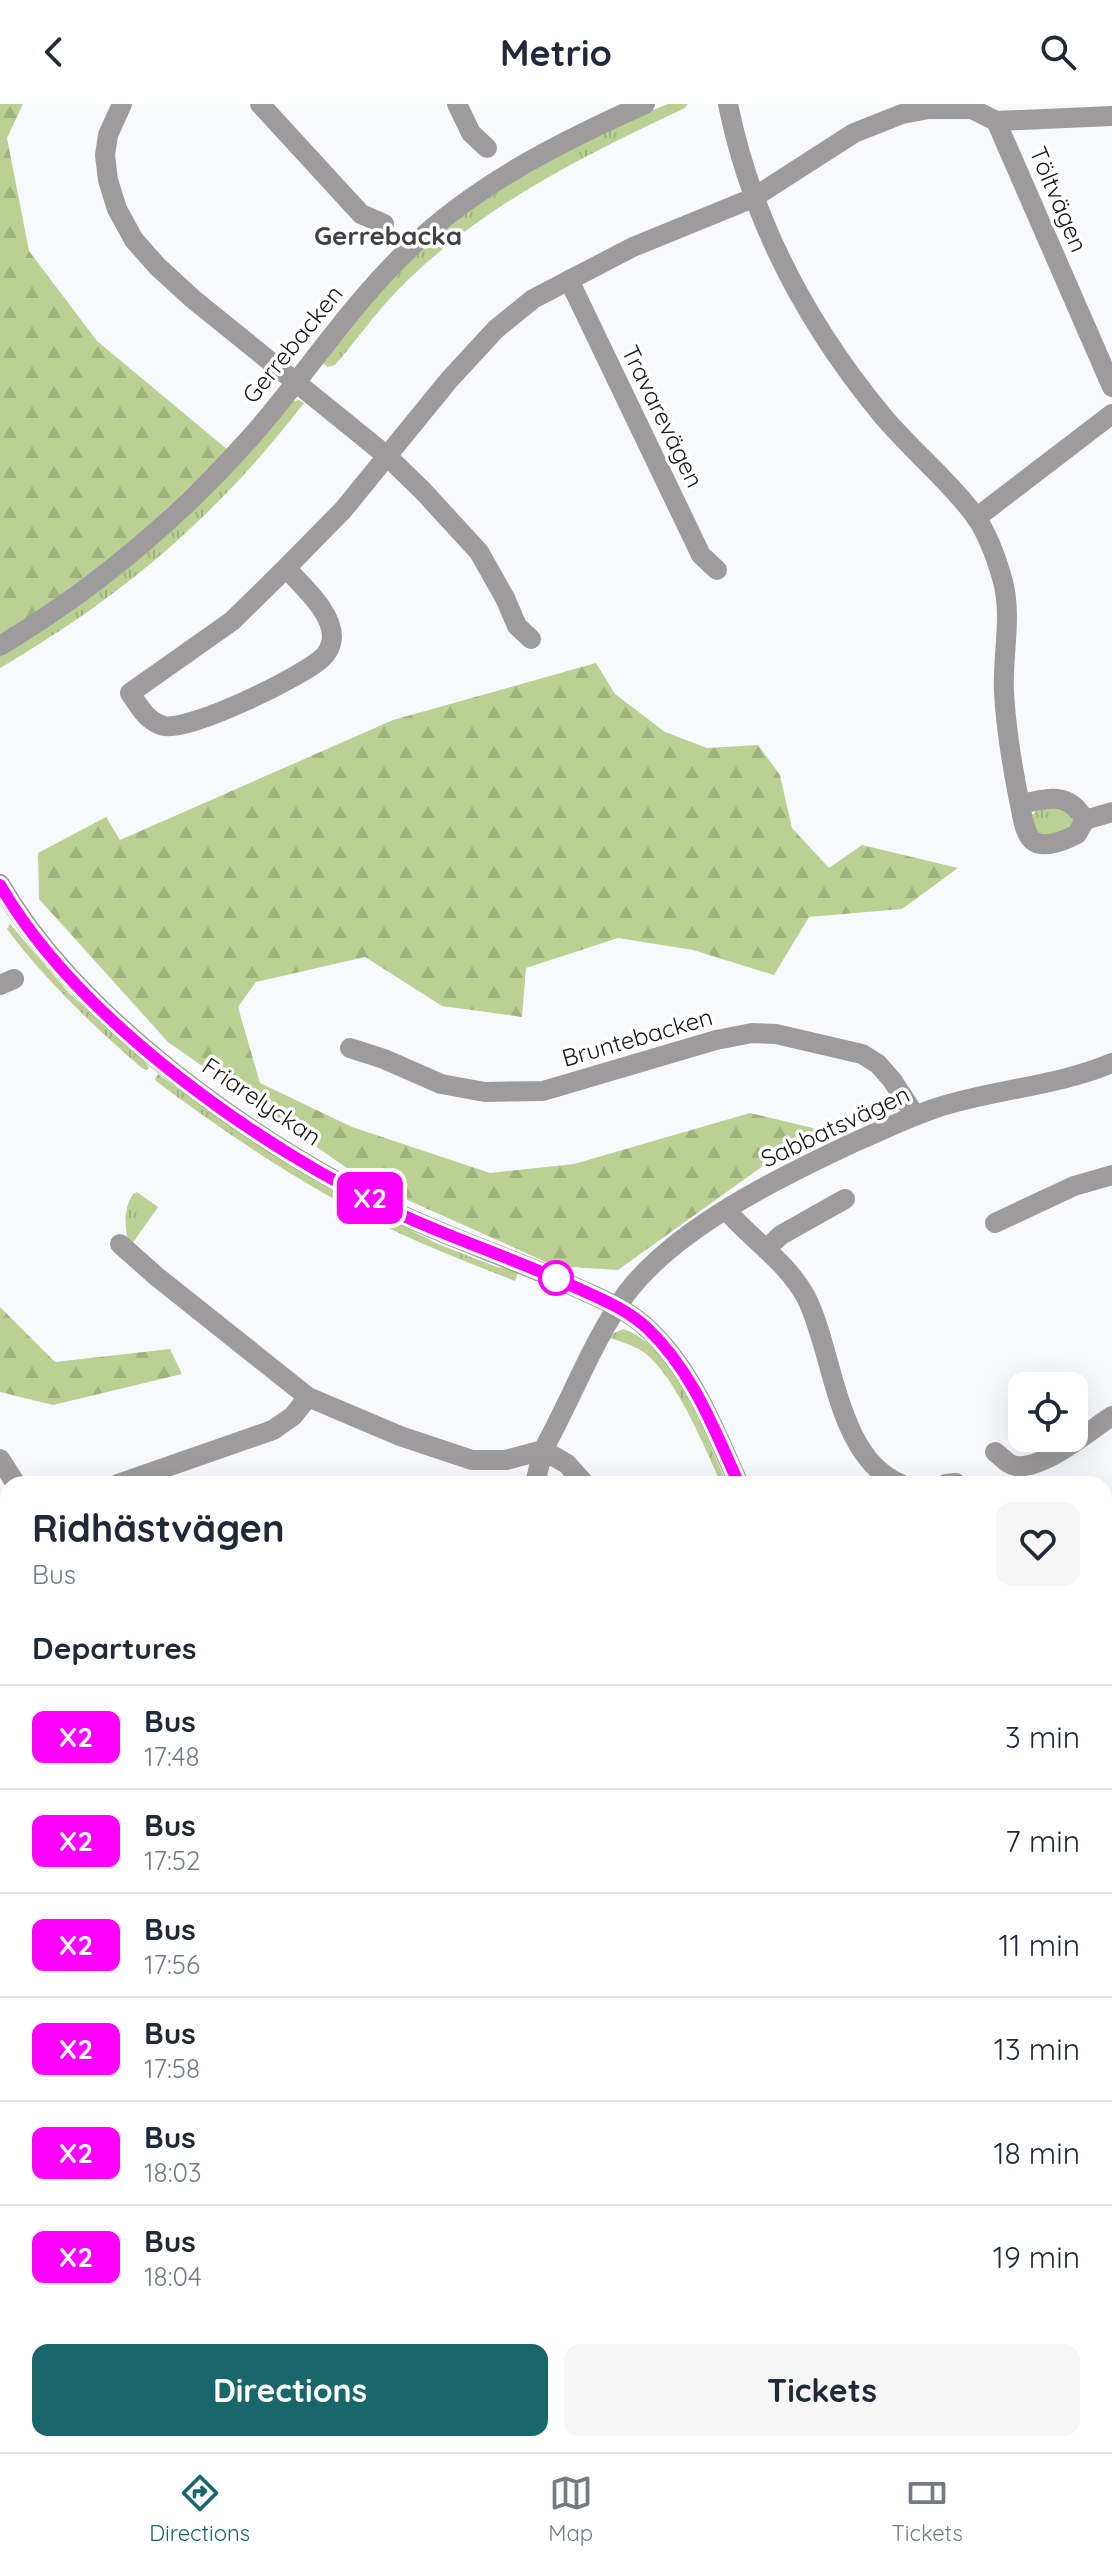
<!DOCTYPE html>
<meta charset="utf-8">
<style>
:root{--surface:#fff;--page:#f6f6f7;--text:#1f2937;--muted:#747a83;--line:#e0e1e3;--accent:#19676b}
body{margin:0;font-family:Quicksand,sans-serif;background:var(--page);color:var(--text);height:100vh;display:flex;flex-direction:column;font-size:30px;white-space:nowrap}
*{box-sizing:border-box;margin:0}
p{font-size:26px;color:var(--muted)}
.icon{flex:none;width:44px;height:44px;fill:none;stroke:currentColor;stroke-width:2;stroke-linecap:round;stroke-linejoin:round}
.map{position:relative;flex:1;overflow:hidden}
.sheet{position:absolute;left:0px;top:1372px;width:1112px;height:976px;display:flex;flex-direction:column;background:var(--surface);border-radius:24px 24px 0 0;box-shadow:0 8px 32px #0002}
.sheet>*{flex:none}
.badge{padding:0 16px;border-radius:12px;font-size:28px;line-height:52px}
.controls{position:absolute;left:1008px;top:1268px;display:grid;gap:16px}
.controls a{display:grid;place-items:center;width:80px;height:80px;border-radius:16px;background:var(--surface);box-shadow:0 8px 32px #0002;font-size:40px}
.map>.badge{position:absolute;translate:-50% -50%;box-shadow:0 0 0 4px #fff}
h2{padding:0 32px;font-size:30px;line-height:72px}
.round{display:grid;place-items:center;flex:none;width:84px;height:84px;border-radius:16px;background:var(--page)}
.head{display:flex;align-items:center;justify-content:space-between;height:136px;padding:0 32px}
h1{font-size:38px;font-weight:800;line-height:60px}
.button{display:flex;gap:16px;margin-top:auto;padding:16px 32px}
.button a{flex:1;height:92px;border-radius:16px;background:var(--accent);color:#fff;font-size:32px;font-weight:800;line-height:92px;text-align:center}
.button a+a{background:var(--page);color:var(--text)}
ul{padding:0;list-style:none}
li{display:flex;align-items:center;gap:24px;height:104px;padding:0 32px;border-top:2px solid var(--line)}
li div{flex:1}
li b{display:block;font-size:30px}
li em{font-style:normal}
li .badge{min-width:88px;font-weight:700;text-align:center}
header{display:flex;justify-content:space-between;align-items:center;height:104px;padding:0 32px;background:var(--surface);font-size:36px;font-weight:800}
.dock{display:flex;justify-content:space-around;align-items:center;height:112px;border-top:2px solid var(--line);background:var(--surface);font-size:22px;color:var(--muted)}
.dock a{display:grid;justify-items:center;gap:4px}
.dock .on{color:var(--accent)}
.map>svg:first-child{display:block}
.grass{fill:url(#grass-tufts)}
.forest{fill:url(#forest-firs)}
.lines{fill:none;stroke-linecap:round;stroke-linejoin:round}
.minor{stroke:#9d9b9b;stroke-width:20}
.line-casing{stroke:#fff;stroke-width:18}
.line{stroke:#f0f;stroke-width:12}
.stop-dot{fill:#fff;stroke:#f0f;stroke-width:4}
.labels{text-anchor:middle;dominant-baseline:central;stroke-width:7;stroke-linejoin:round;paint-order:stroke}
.street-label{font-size:24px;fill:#161617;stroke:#fff}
.neighbourhood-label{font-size:26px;font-weight:bold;fill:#404144;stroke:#fff}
</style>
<header><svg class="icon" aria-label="back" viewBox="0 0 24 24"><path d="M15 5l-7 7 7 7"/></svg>Metrio<svg class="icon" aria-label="search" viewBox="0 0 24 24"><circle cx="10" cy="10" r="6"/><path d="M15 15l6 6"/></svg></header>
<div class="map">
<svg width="1112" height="2348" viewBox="0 0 1112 2348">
<defs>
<pattern id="grass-tufts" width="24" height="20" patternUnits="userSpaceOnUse" patternTransform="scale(2)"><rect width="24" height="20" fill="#bbd194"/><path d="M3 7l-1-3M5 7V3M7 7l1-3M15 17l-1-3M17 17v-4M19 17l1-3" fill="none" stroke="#a0b37f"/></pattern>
<pattern id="forest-firs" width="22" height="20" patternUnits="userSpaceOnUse" patternTransform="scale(2)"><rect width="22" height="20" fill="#bbd194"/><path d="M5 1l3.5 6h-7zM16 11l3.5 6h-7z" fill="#a0b37f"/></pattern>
</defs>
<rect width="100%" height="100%" fill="#f8f9fc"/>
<g class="grass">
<path d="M668,0h20l-3,4c-104,49 -206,99 -287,182 -23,23 -41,50 -63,75l-7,2 -8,-6c35,-39 68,-82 107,-116 68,-60 156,-109 241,-141z"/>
<path d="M299,296l5,3c-88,114 -180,192 -304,265v-14l288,-251z"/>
<path d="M1063,702l13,13 -9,13c-20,3 -34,8 -35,-17l4,-4z"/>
<path d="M10,820l60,70 75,67 4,7 -2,2 -4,-1c-50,-43 -96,-87 -136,-140z"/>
<path d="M158,970l69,50 101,64 110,56 59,23 22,3 -4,11c-38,-15 -77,-30 -114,-47 -87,-42 -168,-95 -245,-153l-1,-2z"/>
<path d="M137,1088l21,15 -26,37 -4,-2c-3,-17 -5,-32 5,-48z"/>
<path d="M623,1225c48,13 86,113 104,155h-6c-16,-37 -45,-106 -76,-131 -10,-7 -23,-11 -35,-15l2,-4z"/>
<path d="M354,2340h322l-5,8h-312z"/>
</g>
<g class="forest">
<path d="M0,0h23l-16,34 22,113 68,90 131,109 -99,94 -82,61 -47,32z"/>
<path d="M596,559l19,31 50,38 42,16 51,-3 22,30 12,53 37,40 33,-23 96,23 -56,41 -93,8 -35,58 -81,-25 -75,-12 -92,30 -4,49 -80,-11 -77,-49 -109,25 -18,25 22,76 92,44 138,46 84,-9 176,-51 71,17 -19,8 -184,132 -63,-4 -190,-85 -197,-139 -129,-143 -1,-46 68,-36 14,23 273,-120z"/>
<path d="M0,1203l55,55 115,-13 12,25 -129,31 -53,-13z"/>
<path d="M8,1548v542l-8,5v-546z"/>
<path d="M1104,2195l8,14v139h-441l5,-8h428z"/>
<path d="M169,2340h185l5,8h-194z"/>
</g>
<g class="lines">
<g class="minor">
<path d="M122,0l-14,31 -3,20 3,25 9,29 17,31 24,27 35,32 194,157 36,35 56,61 26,46 12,28 14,13"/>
<path d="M260,0l101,110 23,10"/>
<path d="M457,0l14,29 16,15"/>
<path d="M728,0c24,118 78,219 154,311 29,35 67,65 94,102 12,18 20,40 26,61 11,37 0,77 2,114 2,37 8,73 15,108 3,12 4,31 13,40 11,10 34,0 45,-6l8,-14c-17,-30 -37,-21 -65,-16"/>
<path d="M996,17l116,266"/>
<path d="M569,176l132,275 16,15"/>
<path d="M976,414l136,-104"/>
<path d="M286,464c16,18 47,44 46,70 -1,9 -5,16 -11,21 -22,19 -130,72 -157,67 -17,-4 -25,-20 -34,-33l102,-72 54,-53 57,-58 106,-130 47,-51 37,-30 100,-52 120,-49 101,-65 48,-19 27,-5h43l24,12 116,-5"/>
<path d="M0,542c93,-56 178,-127 250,-208 55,-62 99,-132 159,-189 67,-65 153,-108 236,-145"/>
<path d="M1085,716l27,-8"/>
<path d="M0,780c79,136 261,265 402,331 56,26 116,46 173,72 26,12 52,22 73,42 45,42 66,100 91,155"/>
<path d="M0,881l14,-6"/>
<path d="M350,944l34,11 57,25 44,8 58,-1 173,-51 36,-7 24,1 86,20 16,10 14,16 23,35"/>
<path d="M727,1107c25,29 60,51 79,86 28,55 30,161 95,187"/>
<path d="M995,1119l79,-37 38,-11"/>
<path d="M120,1140l36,32 152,121 92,39 72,24h34l37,-10c28,-50 50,-110 83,-156 50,-67 156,-118 231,-153 26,-11 52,-24 79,-33 57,-19 119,-21 176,-45"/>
<path d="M766,1145l15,-14 64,-36"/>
<path d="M995,1348c7,5 13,13 21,14 27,4 73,-35 96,-50"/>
<path d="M0,1355l16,25"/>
<path d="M118,1380l155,-54 20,-14 15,-19"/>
<path d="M535,1380l8,-34 24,14 18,20"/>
<path d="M946,1380l10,-1"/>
<path d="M1104,1503l8,-4"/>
<path d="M1104,1692l8,-5"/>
<path d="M1104,1972l8,-1"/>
<path d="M0,2113l8,-4"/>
<path d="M0,2134l8,10"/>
</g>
</g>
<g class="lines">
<defs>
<path id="line" d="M0,781c78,135 262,265 402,330 56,26 116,45 173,72 26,12 52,22 73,42 45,43 66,100 91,155"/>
</defs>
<use href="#line" class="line-casing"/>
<use href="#line" class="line"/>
</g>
<circle class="stop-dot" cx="556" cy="1174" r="16"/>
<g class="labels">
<g class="street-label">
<text transform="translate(1059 95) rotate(67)">Töltvägen</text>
<text transform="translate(292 240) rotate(-51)">Gerrebacken</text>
<text transform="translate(663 312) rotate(64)">Travarevägen</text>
<text transform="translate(637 933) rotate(-16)">Bruntebacken</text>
<text transform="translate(262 997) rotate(34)">Friarelyckan</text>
<text transform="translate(835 1022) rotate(-25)">Sabbatsvägen</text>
</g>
<g class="neighbourhood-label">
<text x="388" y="131">Gerrebacka</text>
</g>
</g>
</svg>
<div class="controls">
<a><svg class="icon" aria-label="locate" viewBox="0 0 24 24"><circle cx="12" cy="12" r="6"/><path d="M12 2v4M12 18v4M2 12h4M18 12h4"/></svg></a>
</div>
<b class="badge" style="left:370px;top:1094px;background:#f0f;color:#fff">X2</b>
<section class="sheet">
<div class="head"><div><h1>Ridhästvägen</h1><p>Bus</p></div><a class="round"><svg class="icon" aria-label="heart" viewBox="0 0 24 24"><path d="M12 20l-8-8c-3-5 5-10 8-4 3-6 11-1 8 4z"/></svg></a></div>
<h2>Departures</h2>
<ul>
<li><span class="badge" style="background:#f0f;color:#fff">X2</span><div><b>Bus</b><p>17:48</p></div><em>3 min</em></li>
<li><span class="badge" style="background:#f0f;color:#fff">X2</span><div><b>Bus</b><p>17:52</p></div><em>7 min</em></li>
<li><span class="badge" style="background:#f0f;color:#fff">X2</span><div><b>Bus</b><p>17:56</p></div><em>11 min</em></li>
<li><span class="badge" style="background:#f0f;color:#fff">X2</span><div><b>Bus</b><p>17:58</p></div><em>13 min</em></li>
<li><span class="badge" style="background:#f0f;color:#fff">X2</span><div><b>Bus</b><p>18:03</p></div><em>18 min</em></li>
<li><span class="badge" style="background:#f0f;color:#fff">X2</span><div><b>Bus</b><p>18:04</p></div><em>19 min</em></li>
</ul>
<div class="button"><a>Directions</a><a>Tickets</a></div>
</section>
</div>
<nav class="dock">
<a class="on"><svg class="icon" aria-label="directions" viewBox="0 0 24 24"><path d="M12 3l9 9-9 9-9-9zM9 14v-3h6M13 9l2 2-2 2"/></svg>Directions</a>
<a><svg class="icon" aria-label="map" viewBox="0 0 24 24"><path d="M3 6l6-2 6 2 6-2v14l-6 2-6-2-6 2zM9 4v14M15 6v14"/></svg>Map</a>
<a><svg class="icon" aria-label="tickets" viewBox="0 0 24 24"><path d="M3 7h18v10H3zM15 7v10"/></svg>Tickets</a>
</nav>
